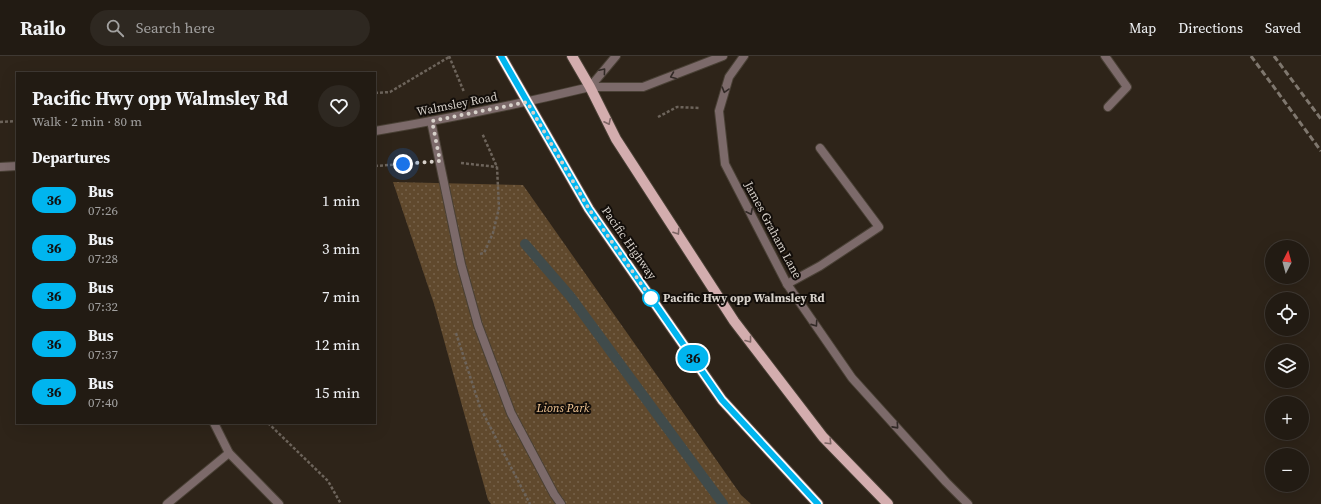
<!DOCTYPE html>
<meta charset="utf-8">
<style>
:root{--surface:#221b13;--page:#2e2821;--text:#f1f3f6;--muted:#a2a1a0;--line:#3f3933}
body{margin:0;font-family:"Source Serif 4",serif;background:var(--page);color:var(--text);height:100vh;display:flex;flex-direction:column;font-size:15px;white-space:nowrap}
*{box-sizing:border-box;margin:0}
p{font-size:13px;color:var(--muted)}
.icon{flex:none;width:22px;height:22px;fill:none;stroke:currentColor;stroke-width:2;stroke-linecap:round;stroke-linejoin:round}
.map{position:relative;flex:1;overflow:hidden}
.panel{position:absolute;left:16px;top:16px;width:360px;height:352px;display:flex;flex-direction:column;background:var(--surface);border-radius:0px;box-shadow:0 4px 16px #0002,0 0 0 1px var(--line)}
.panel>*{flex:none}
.badge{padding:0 8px;border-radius:13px;font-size:14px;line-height:26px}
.needle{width:26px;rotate:6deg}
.fabs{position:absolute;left:1265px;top:184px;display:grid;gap:8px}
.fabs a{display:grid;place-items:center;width:44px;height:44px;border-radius:50%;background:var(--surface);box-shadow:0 4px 16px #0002,0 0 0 1px var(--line);font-size:20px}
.you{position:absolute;width:20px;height:20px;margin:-10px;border:3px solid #fff;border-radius:50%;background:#1a73e8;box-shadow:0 0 0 6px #1a73e833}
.map>.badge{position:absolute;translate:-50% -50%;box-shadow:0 0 0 2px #fff}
h2{padding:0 16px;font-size:15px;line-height:36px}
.round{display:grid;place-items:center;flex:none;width:42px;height:42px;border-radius:21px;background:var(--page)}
.head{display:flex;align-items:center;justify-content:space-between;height:68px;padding:0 16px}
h1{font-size:19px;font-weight:700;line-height:30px}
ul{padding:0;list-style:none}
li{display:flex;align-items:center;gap:12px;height:48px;padding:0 16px}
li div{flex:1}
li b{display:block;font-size:15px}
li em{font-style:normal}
li .badge{min-width:44px;font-weight:700;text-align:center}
header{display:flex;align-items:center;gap:24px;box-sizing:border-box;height:56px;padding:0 20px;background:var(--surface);border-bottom:1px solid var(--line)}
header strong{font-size:19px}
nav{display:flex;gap:22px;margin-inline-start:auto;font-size:14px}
.search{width:280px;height:36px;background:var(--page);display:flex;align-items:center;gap:10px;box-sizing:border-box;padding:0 14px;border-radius:22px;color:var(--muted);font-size:15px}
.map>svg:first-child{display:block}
.park{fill:url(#park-dots)}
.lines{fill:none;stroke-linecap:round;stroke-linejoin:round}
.stream{stroke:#404b4b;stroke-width:10}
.service-casing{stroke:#494035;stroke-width:10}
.minor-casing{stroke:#494035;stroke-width:10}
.tertiary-casing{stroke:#494035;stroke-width:10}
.primary-casing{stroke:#494035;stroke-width:12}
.path{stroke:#6d645b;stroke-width:2.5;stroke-dasharray:3 2;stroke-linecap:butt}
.service{stroke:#7c6a6a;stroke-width:8}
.minor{stroke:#7c6a6a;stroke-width:8}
.tertiary{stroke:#7c6a6a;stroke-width:8}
.primary{stroke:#d3adae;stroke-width:10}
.rail{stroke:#7f776e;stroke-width:3;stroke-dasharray:6 3;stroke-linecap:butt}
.oneway{stroke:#322a27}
.oneway2{stroke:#7d6564}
.line-casing{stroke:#fff;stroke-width:9}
.line{stroke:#00b5ef;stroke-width:6}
.walk{stroke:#d7d1ca;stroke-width:4;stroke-dasharray:0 7.2}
.stop-dot{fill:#fff;stroke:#00b5ef;stroke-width:2}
.labels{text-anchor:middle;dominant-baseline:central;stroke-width:4;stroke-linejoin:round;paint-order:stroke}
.street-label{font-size:12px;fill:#d7d1ca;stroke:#130e0a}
.stop-label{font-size:12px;font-weight:bold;fill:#d7d1ca;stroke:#130e0a;text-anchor:start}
.park-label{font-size:12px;font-style:italic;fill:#f5c996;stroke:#130e0a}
</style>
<header>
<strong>Railo</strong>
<div class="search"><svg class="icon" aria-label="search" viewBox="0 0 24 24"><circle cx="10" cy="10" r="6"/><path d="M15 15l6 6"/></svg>Search here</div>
<nav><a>Map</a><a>Directions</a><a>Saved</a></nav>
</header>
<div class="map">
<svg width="1321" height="448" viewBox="0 0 1321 448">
<defs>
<pattern id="park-dots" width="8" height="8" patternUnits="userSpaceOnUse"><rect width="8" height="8" fill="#60492d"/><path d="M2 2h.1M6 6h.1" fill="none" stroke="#76624a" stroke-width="1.8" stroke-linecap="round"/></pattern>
</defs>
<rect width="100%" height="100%" fill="#2e2419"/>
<path class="park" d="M393,126l130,3 218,310 10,9h-260l-3,-4 -54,-196z"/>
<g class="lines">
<path class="stream" d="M525,188l45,52 153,208"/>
<defs>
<g id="service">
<path d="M1105,0l22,31 -19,20"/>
<path d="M787,228l33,-18 59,-39 -59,-79"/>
</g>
<g id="minor">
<path d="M744,0l-15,21 -10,34 6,53 62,120 65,94 94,104 22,22"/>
<path d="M590,31h53l80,-31"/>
<path d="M590,31l26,-31"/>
<path d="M431,65l30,143 17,61 33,88 43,81 7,10"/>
<path d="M214,367l15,30 50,51"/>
<path d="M167,448l62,-51"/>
</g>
<g id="tertiary">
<path d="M375,75c72,-12 144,-27 215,-44"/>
<path d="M0,111l17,-1"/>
</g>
<g id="primary">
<path d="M501,0l88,153 133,191 96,104"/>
<path d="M572,0l18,31 26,52 118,182 89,116 65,67"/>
</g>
</defs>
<use href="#service" class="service-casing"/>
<use href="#minor" class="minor-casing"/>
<use href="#tertiary" class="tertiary-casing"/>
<use href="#primary" class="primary-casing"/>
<g class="path">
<path d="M449,0l15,36"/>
<path d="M375,37l15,-1 59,-35"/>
<path d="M658,61l19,-10 22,1"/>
<path d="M0,66l17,-1"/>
<path d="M461,107l36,4"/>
<path d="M375,110l43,-3"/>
<path d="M480,198l4,-1 9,-20 6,-25 -2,-41 -15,-34"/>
<path d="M456,277l24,74 50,97"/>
<path d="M268,367l60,58 13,23"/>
</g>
<use href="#service" class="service"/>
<use href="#minor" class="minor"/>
<use href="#tertiary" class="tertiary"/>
<use href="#primary" class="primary"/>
<g class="rail">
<path d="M1251,0l70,95"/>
<path d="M1274,0l47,63"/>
</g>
</g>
<defs><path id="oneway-chevron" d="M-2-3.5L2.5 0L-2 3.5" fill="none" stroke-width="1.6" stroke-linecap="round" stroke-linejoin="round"/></defs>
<g class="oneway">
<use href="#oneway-chevron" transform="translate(603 15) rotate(-50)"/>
<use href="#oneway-chevron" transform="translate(673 20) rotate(158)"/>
<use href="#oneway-chevron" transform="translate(725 34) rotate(106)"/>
<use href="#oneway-chevron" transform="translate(750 156) rotate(63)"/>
<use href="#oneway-chevron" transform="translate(815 268) rotate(55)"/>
<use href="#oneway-chevron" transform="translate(896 370) rotate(48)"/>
</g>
<g class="oneway2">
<use href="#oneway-chevron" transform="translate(608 66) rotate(64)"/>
<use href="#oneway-chevron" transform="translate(677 176) rotate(57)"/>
<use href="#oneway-chevron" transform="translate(749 284) rotate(52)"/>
<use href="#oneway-chevron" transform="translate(829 386) rotate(46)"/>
</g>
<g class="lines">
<defs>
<path id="line" d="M501,0l88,153 133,191 96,104"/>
</defs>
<use href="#line" class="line-casing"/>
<use href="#line" class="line"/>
<path class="walk" d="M403,108l37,-3 -8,-40 95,-19 62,107 62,89"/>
</g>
<circle class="stop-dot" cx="651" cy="242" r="8"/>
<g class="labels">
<g class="street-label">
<text transform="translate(457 48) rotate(-11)">Walmsley Road</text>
<text transform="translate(773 174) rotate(62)">James Graham Lane</text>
<text transform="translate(629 187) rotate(55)">Pacific Highway</text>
</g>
<g class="stop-label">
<text x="663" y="242">Pacific Hwy opp Walmsley Rd</text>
</g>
<g class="park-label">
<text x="563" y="352">Lions Park</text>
</g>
</g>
</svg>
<div class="fabs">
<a><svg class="needle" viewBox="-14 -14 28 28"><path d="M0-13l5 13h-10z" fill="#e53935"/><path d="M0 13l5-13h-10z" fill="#a2a1a0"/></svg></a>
<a><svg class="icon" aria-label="locate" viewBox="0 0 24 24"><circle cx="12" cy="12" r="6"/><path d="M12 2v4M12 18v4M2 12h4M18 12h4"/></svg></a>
<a><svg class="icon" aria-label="layers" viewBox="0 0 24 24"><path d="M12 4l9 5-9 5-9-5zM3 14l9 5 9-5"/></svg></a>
<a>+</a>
<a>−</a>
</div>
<div class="you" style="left:403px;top:108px"></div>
<b class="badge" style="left:693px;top:302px;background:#00b5ef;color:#111">36</b>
<section class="panel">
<div class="head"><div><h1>Pacific Hwy opp Walmsley Rd</h1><p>Walk · 2 min · 80 m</p></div><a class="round"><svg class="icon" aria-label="heart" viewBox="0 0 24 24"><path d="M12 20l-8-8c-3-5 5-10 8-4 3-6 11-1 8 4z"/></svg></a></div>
<h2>Departures</h2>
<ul>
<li><span class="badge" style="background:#00b5ef;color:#111">36</span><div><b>Bus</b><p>07:26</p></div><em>1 min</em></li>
<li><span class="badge" style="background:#00b5ef;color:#111">36</span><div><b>Bus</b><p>07:28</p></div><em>3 min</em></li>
<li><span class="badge" style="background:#00b5ef;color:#111">36</span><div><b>Bus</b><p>07:32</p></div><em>7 min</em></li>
<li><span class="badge" style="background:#00b5ef;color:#111">36</span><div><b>Bus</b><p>07:37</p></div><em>12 min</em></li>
<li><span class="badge" style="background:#00b5ef;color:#111">36</span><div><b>Bus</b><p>07:40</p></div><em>15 min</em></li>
</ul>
</section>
</div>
